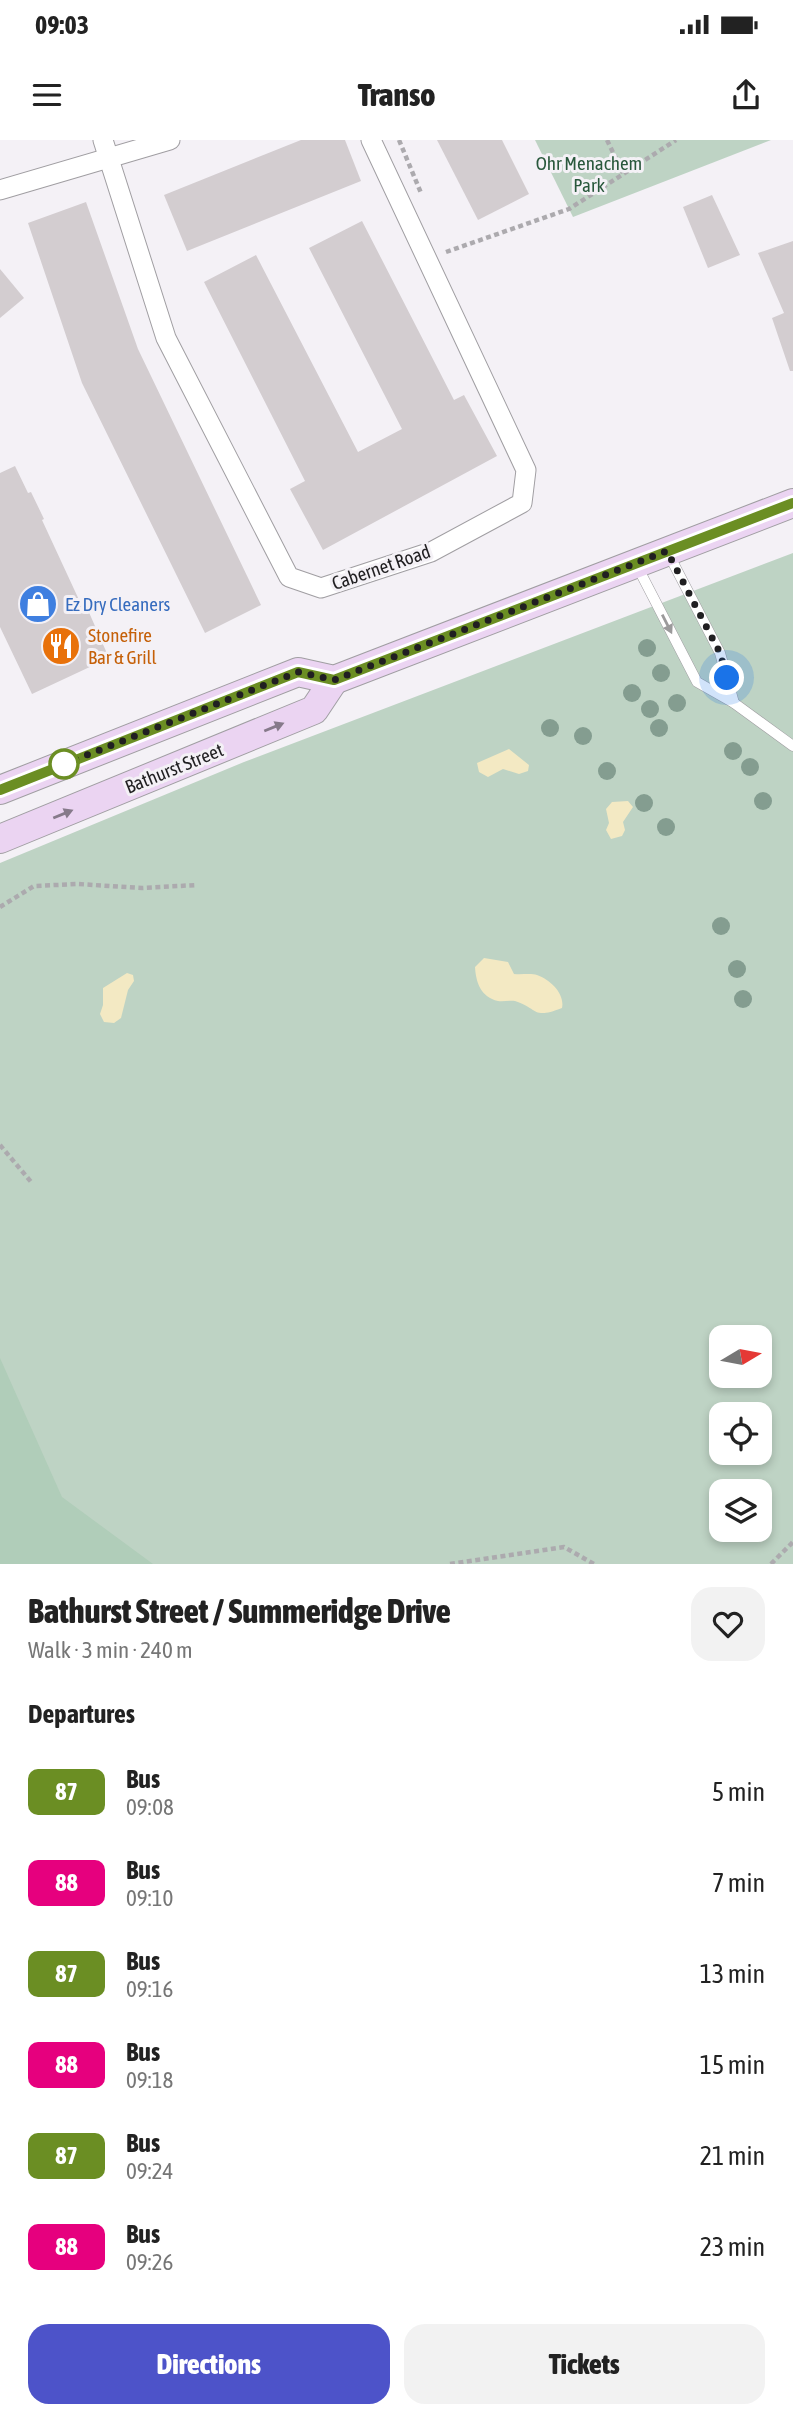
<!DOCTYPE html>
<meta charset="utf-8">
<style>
:root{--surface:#fff;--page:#f2f2f2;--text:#222;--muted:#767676;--accent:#4d53c9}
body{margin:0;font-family:"Asap Condensed",sans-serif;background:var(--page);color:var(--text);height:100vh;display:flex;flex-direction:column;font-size:26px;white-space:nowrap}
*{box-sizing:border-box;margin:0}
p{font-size:23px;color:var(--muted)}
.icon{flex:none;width:38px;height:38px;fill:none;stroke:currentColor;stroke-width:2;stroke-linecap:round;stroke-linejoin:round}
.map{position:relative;height:1424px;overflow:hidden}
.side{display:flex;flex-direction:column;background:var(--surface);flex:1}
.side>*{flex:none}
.badge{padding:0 14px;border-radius:10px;font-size:24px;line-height:46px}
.needle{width:46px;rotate:80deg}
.controls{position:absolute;left:709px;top:1185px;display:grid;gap:14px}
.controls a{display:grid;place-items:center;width:63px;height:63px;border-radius:14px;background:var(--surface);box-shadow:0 4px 10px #0003;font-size:35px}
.you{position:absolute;width:35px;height:35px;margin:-18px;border:5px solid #fff;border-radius:50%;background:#1a73e8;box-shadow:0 0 0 10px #1a73e833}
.map>.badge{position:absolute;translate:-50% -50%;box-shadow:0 0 0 4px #fff}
h2{padding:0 28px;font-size:26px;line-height:63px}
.round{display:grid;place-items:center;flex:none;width:74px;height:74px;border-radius:21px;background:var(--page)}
.headline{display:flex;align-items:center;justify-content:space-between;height:119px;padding:0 28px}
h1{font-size:33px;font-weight:800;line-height:52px}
.action{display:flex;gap:14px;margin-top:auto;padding:14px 28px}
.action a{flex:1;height:80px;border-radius:21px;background:var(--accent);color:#fff;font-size:28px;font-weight:800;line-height:80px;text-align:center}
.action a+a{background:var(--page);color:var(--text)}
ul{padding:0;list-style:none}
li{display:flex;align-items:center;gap:21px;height:91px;padding:0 28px}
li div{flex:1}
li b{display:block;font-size:26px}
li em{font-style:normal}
li .badge{min-width:77px;font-weight:700;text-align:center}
.status{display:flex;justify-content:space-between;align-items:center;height:49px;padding:0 35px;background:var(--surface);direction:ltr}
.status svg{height:19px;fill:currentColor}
header{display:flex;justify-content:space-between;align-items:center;height:91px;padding:0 28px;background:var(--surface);font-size:32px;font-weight:800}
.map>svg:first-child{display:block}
.green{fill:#bed3c4;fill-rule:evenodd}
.forest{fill:#b0cdb9}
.sand{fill:#f3e9c3}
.building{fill:#d3cdd0}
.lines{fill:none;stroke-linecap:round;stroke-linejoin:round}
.service-casing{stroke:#a09ea2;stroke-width:11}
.minor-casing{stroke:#a09ea2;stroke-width:21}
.secondary-casing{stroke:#a09ea2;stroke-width:30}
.path{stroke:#acaaae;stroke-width:4.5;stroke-dasharray:5 3.5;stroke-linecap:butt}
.service{stroke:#fff;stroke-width:10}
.minor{stroke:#fff;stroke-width:19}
.secondary{stroke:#ebd4f2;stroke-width:28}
.tree{fill:#849d90}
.oneway{fill:#9b9a9b}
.oneway2{fill:#867a8a}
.line-casing{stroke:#fff;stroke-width:16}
.line{stroke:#6b8e23;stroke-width:10}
.walk{stroke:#201f21;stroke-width:7;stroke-dasharray:0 12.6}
.stop-dot{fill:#fff;stroke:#6b8e23;stroke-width:3.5}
.labels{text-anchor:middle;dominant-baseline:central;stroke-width:6;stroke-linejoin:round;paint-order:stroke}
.park-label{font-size:19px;fill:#29583c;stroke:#f4f1f6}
.street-label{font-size:19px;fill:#201f21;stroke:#f4f1f6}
.shop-label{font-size:19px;fill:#366cbe;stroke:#f4f1f6;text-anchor:start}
.food-label{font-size:19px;fill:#c56008;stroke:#f4f1f6;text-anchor:start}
</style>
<div class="status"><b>09:03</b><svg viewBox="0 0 49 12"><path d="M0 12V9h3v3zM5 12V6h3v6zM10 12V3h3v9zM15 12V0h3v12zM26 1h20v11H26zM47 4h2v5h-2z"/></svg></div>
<header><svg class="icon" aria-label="menu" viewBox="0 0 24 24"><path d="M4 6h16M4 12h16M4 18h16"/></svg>Transo<svg class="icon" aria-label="share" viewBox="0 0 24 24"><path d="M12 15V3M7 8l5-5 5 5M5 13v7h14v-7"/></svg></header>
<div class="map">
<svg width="793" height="1424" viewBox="0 0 793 1424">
<rect width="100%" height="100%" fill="#f4f1f6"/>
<g class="green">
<path d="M535,0h236l-198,77z"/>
<path d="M793,413v1011h-793v-701l244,-101zM721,1197h39v39h-39zM721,1274h39v38h-39zM721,1351h39v39h-39z"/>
</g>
<path class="forest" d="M0,1218l62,139 91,67h-153z"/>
<g class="sand">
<path d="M509,609l20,16 -1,6 -9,3 -16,-5 -15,8 -9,-5 -2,-9z"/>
<path d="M628,661l5,6 -10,15 2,8 -3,6 -11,3 -5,-9 3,-7 -3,-14 6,-7z"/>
<path d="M484,818l24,4 6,12c7,1 17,-1 23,1 14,5 28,19 25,33 -30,12 -24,0 -47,-7 -5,-1 -12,1 -17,0 -17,-4 -22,-18 -23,-34z"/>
<path d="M127,833l6,2 1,6 -6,9 -7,28 -7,5 -10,-1 -4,-8 3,-9v-17z"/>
</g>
<g class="building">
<path d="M301,0h44l16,41 -174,70 -23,-56z"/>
<path d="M437,0h65l27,54 -51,26z"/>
<path d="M712,55l28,60 -32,13 -25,-61z"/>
<path d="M86,62l52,147 123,256 -56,28 -123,-250 -54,-160z"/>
<path d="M362,81l92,179 10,-5 33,61 -174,94 -33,-61 15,-8 -101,-199 52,-27 102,197 44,-23 -93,-181z"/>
<path d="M793,101v130h-3l-18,-53 12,-5 -26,-60z"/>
<path d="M0,129l24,29 -24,20z"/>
<path d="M15,326l13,27 3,-1 13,27 -2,1 38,82 4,-1 25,57 -77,36 -32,-67v-154z"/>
</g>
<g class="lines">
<defs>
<g id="service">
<path d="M668,413l52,100 14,50"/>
<path d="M636,424l61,118 37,21 59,43"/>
</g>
<g id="minor">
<path d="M103,0l63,198 123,239 32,11 110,-36 91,-49 4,-33 -155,-330"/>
<path d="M0,50l170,-50"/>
</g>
<g id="secondary">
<path d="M0,650l298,-118 36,8 459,-177"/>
<path d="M0,699l314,-129 20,-30"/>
</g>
</defs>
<use href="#service" class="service-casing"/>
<use href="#minor" class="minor-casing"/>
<use href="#secondary" class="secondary-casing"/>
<g class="path">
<path d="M399,0l22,53"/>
<path d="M607,0l16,33"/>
<path d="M446,112l123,-43 107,-69"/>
<path d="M0,767l34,-21 44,-2 64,4 55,-3"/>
<path d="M0,1005l32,38"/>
<path d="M450,1424l114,-17 30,17"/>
<path d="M771,1424l22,-22"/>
</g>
<use href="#service" class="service"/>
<use href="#minor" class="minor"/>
<use href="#secondary" class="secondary"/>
</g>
<g class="tree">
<circle cx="647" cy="508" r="9"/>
<circle cx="661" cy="533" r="9"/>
<circle cx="632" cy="553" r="9"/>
<circle cx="677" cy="563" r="9"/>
<circle cx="650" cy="569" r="9"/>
<circle cx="550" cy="588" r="9"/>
<circle cx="659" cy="588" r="9"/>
<circle cx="583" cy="596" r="9"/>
<circle cx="733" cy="611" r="9"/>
<circle cx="750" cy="627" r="9"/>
<circle cx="607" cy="631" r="9"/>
<circle cx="763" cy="661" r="9"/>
<circle cx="644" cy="663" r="9"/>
<circle cx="666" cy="687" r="9"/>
<circle cx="721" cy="786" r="9"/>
<circle cx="737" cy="829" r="9"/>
<circle cx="743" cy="859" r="9"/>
</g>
<defs><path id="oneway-solid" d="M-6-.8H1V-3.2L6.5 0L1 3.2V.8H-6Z" transform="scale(1.75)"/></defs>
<use class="oneway" href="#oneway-solid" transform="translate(667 484) rotate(63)"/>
<g class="oneway2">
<use href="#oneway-solid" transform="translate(274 587) rotate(-22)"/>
<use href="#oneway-solid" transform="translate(63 674) rotate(-22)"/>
</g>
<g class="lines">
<defs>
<path id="line" d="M0,650l298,-118 36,8 459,-177"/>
</defs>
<use href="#line" class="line-casing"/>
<use href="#line" class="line"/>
<path class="walk" d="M64,624l234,-92 36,8 333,-129 53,102 7,25"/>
</g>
<defs>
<symbol id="shop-disc" viewBox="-11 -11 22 22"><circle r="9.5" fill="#3f7fe0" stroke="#f4f1f6"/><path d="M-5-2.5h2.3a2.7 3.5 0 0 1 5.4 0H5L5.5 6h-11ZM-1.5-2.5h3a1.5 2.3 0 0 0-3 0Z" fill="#fff"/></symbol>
<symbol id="restaurant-disc" viewBox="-11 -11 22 22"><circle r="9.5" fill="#e8710a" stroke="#f4f1f6"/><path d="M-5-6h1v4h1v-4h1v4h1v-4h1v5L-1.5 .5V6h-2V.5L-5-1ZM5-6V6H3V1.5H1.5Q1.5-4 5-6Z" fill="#fff"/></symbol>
</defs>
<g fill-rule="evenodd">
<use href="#shop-disc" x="16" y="442" width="44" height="44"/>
<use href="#restaurant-disc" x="39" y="484" width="44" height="44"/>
</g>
<circle class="stop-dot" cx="64" cy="624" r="14"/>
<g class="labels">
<g class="park-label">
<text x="589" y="23">Ohr Menachem<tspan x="589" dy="22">Park</tspan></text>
</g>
<g class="street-label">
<text transform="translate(381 427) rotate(-19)">Cabernet Road</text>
<text transform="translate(174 628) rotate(-22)">Bathurst Street</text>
</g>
<g class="shop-label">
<text x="65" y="464">Ez Dry Cleaners</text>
</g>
<g class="food-label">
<text x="88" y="495">Stonefire<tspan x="88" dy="22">Bar &amp; Grill</tspan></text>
</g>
</g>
</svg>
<div class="controls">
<a><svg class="needle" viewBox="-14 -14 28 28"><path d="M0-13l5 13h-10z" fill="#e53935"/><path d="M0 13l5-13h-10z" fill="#767676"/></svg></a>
<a><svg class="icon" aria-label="locate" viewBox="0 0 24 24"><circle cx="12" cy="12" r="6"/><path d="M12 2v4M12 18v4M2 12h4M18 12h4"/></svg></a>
<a><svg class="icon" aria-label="layers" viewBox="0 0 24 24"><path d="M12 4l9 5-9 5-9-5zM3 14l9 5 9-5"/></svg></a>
</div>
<div class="you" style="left:727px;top:538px"></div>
</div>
<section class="side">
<div class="headline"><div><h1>Bathurst Street / Summeridge Drive</h1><p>Walk · 3 min · 240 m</p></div><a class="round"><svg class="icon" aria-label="heart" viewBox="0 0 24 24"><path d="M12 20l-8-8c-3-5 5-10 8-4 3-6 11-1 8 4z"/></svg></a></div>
<h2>Departures</h2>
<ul>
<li><span class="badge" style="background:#6b8e23;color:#fff">87</span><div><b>Bus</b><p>09:08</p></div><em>5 min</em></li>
<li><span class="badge" style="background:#e6007e;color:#fff">88</span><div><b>Bus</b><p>09:10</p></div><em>7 min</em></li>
<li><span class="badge" style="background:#6b8e23;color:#fff">87</span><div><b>Bus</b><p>09:16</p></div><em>13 min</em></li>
<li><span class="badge" style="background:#e6007e;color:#fff">88</span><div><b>Bus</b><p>09:18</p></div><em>15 min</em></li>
<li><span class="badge" style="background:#6b8e23;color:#fff">87</span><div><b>Bus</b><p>09:24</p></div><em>21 min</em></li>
<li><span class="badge" style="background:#e6007e;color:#fff">88</span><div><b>Bus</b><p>09:26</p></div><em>23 min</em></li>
</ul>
<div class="action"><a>Directions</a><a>Tickets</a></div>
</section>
